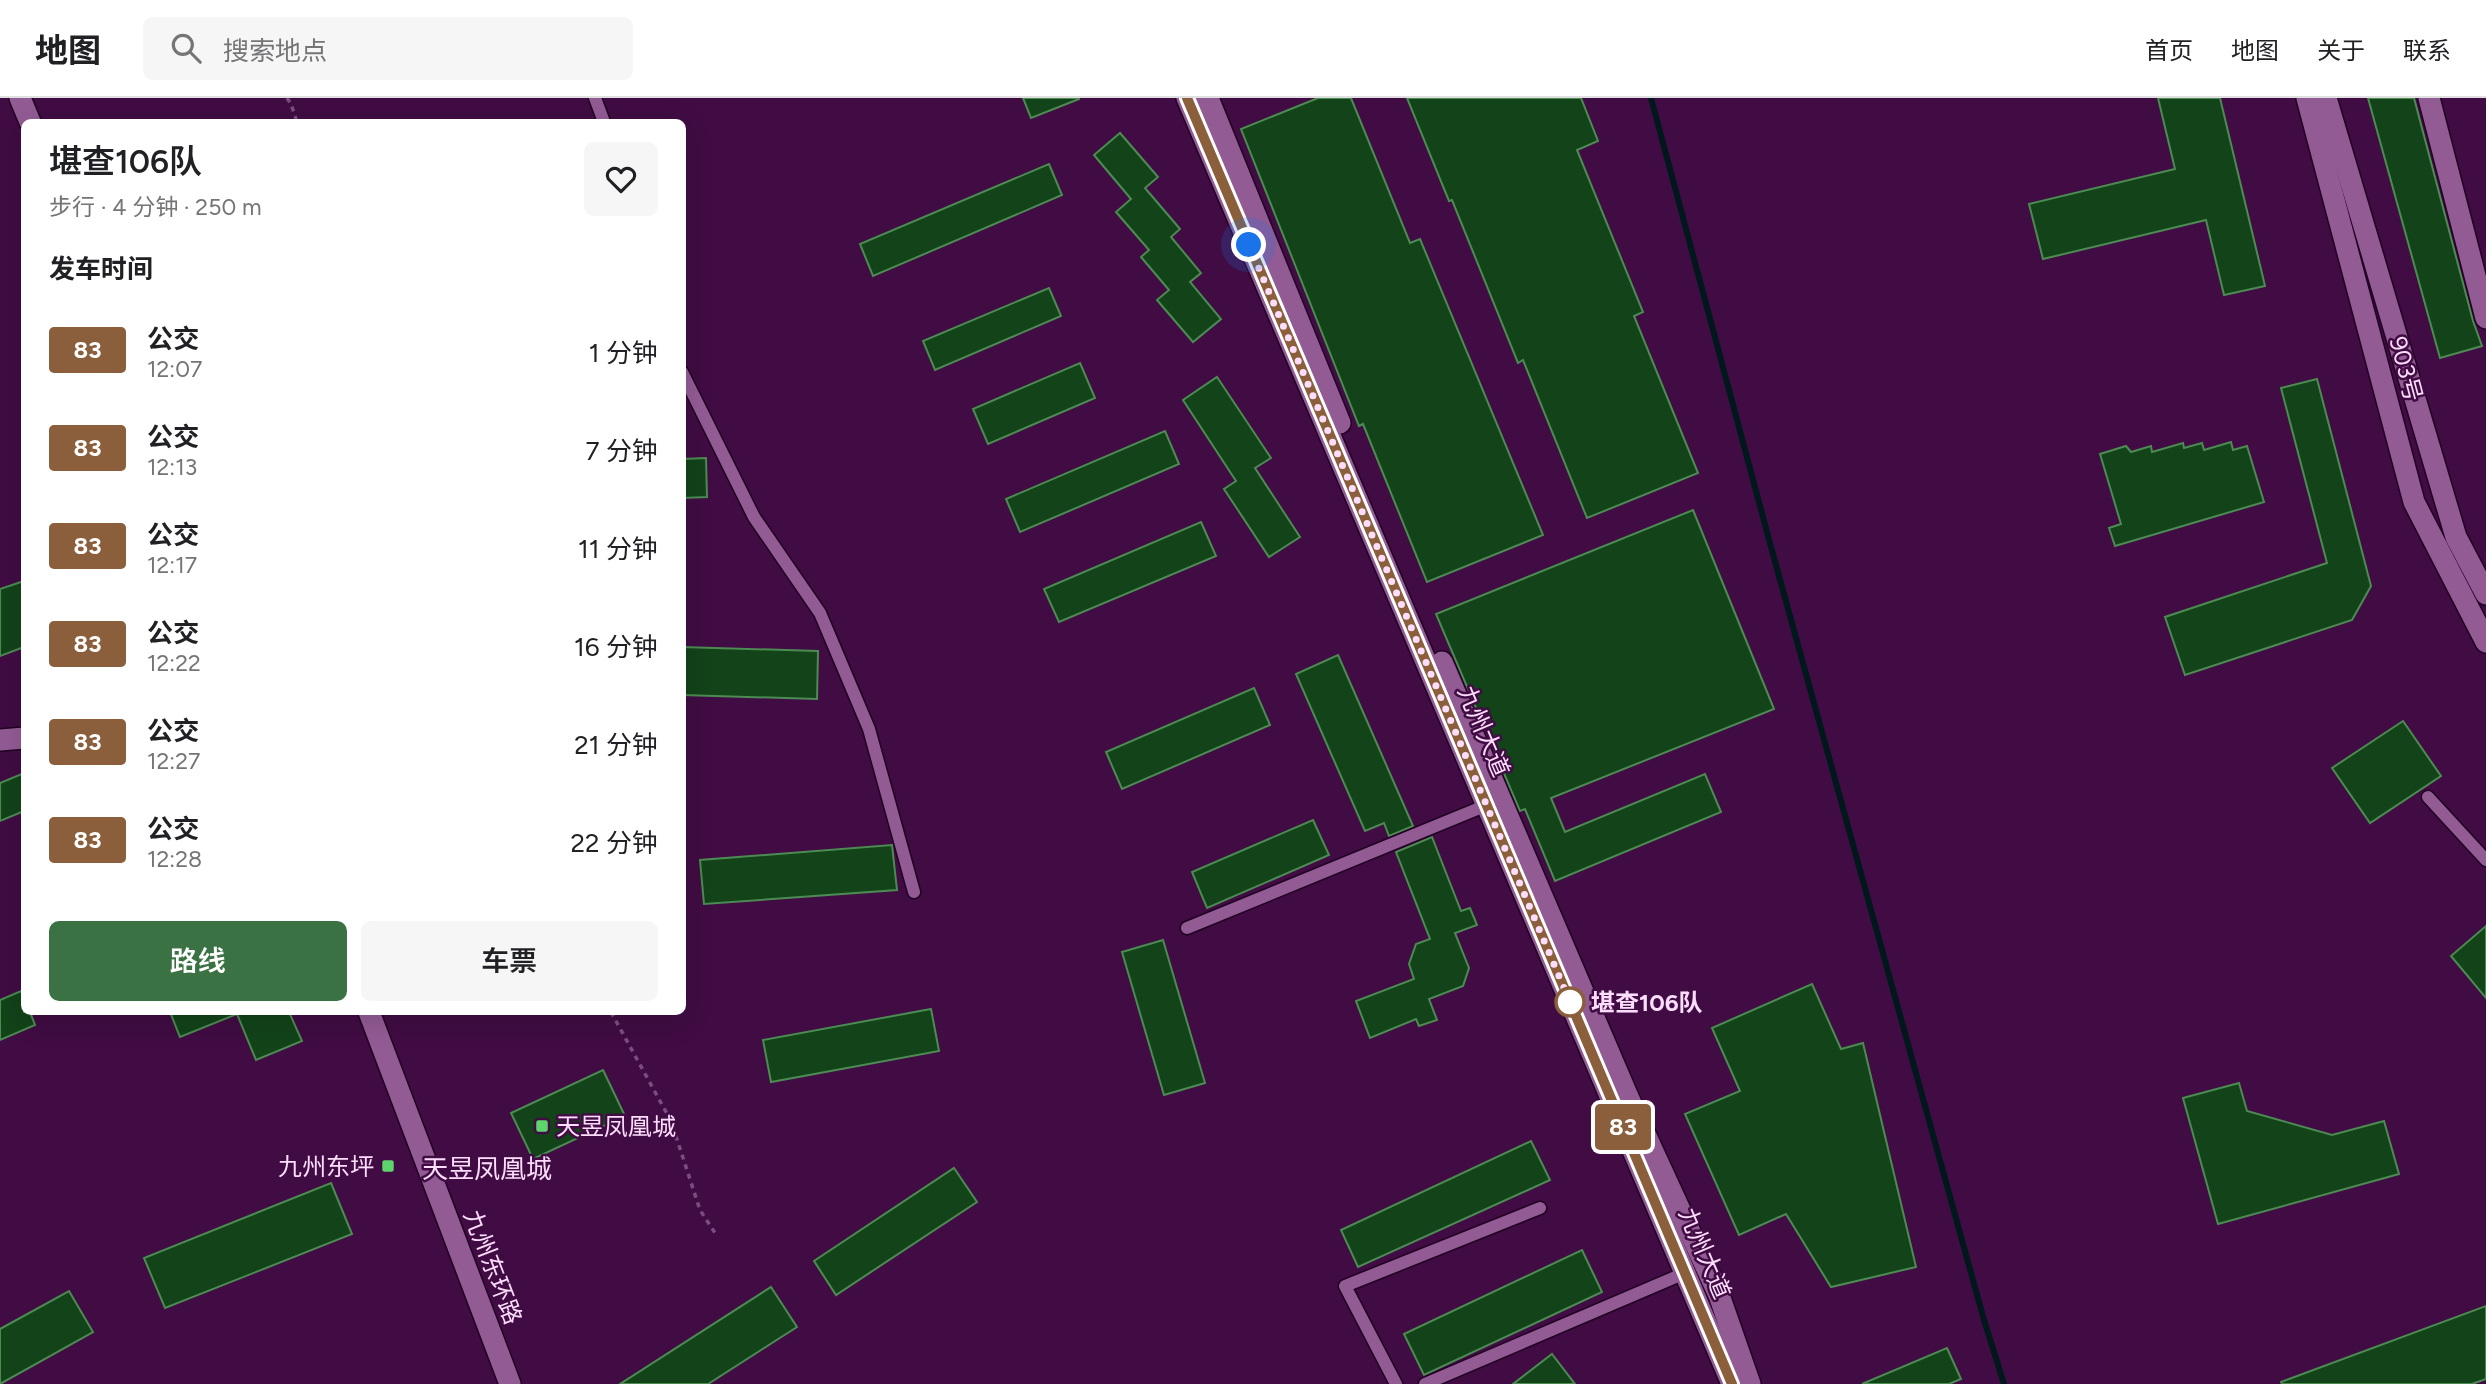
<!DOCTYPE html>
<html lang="zh">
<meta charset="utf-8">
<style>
:root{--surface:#fff;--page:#f6f6f6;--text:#202124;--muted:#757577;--line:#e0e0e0;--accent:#3b7244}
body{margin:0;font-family:Figtree,"Noto Sans SC",sans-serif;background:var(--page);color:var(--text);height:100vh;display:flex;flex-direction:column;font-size:26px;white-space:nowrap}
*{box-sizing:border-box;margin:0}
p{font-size:23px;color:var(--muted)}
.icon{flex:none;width:38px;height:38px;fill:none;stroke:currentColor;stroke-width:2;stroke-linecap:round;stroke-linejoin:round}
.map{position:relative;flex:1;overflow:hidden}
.sheet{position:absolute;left:21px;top:21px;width:665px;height:896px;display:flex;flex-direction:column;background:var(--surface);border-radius:10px;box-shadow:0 7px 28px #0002}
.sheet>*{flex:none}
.badge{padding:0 14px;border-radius:5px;font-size:24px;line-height:46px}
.you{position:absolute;width:35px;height:35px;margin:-18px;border:5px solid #fff;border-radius:50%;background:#1a73e8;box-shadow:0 0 0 10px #1a73e833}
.map>.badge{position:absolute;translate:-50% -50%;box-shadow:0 0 0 4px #fff}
h2{padding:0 28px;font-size:26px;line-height:63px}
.round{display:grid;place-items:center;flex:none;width:74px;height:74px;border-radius:10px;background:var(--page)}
.summary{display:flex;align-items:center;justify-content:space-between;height:119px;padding:0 28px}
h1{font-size:33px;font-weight:600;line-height:52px}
.button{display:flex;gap:14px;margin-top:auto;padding:14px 28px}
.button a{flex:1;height:80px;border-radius:10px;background:var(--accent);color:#fff;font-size:28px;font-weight:600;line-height:80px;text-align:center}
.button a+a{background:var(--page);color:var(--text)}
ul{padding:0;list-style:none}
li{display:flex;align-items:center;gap:21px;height:98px;padding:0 28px}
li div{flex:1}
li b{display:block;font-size:26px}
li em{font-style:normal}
li .badge{min-width:77px;font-weight:700;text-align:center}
header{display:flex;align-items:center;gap:42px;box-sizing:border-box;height:98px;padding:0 35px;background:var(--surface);border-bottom:2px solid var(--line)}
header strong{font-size:33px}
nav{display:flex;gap:38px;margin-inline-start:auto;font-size:24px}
.search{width:490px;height:63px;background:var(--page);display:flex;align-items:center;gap:18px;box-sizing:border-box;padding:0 24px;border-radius:10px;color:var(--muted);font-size:26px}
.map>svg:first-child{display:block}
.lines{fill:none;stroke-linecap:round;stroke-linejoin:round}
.stream{stroke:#00181c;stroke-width:6}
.building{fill:#124319;stroke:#4c8b52;stroke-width:2}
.lane-casing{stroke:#220024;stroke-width:15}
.street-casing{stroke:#220024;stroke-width:24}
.secondary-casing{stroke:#220024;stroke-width:24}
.path{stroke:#7b4e7e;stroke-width:3.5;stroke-dasharray:5 5;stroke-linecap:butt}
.lane{stroke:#925b94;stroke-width:12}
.street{stroke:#925b94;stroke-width:21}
.secondary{stroke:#925b94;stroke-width:21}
.line-casing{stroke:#fff;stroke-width:16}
.line{stroke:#8b5e3c;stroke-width:10}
.walk{stroke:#fcddfc;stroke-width:7;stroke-dasharray:0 12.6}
.stop-dot{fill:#fff;stroke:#8b5e3c;stroke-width:3.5}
.poi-dot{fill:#5dd56c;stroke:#400c43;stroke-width:2.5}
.labels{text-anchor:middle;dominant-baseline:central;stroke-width:5;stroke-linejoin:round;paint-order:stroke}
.street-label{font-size:24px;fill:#fcddfc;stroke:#400c43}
.stop-label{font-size:24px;font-weight:bold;fill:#fcddfc;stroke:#400c43;text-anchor:start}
.poi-label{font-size:24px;fill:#fcddfc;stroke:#400c43;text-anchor:start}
.neighbourhood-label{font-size:26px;fill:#fcddfc;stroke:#400c43}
</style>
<header>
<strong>地图</strong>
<div class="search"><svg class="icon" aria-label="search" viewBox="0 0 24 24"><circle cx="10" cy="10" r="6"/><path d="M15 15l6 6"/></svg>搜索地点</div>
<nav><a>首页</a><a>地图</a><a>关于</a><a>联系</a></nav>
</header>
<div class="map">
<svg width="2486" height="1286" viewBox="0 0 2486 1286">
<rect width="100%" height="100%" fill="#400c43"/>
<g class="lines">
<path class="stream" d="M1651,0l120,449 213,773 20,64"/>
</g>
<g class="building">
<path d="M1023,0h56v1l-48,19z"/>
<path d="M1318,0h33l59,145 10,-4 123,296 -116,47 -64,-158 -4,2 -118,-297z"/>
<path d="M1407,0h174l17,43 -21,9 66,162 -9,4 64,157 -111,45 -64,-158 -5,3 -66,-163 -3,1z"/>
<path d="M2158,0h62l45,188 -41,9 -18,-75 -163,39 -14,-55 146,-35z"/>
<path d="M2368,0h46l59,223 9,25 -42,12z"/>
<path d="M1120,35l38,44 -13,11 35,41 -9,8 30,36 -11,9 31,37 -28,23 -36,-42 12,-10 -28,-33 8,-7 -33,-38 15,-13 -37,-44z"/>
<path d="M1049,66l13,31 -189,81 -13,-32z"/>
<path d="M1049,190l12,28 -126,54 -12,-29z"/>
<path d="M1080,265l15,35 -107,46 -15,-35z"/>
<path d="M1217,279l54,81 -16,10 45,69 -31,20 -45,-68 12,-8 -53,-81z"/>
<path d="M2317,281l54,207 -19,34 -167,55 -20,-58 162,-54 -46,-175z"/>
<path d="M1165,333l14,33 -159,68 -14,-33z"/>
<path d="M2231,344l2,8 14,-4 17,56 -149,44 -6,-18 12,-4 -21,-70 26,-8 5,6 20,-6 1,6 31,-9 1,5 18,-5 2,7z"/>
<path d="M706,360l1,39 -25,1v-39z"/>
<path d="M1693,412l81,199 -223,89 14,34 140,-58 16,38 -166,69 -30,-72 -5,2 -84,-197z"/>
<path d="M1201,424l15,34 -157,66 -15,-33z"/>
<path d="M24,483v66l-24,9v-67z"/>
<path d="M682,549l136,4 -1,48 -135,-4z"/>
<path d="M1338,557l75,171 -24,10 -5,-13 -19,8 -69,-157z"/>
<path d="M1254,590l16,37 -148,64 -16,-37z"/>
<path d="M2403,623l38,55 -71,47 -38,-55z"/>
<path d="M24,675v38l-24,10v-38z"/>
<path d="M1313,722l16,35 -122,53 -15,-36z"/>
<path d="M1432,739l29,74 9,-3 7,17 -22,8 14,35 -6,18 -34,13 8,21 -18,6 -3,-7 -46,19 -14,-37 58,-22 -5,-15 7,-20 14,-5 -34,-87z"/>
<path d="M892,747l5,45 -193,14 -4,-44z"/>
<path d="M2486,828v72l-35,-42z"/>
<path d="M1163,842l42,143 -41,12 -42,-143z"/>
<path d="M1812,886l29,65 22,-6 53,224 -85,20 -45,-73 -47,21 -54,-121 55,-23 -28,-63z"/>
<path d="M21,893l3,8v13h6l5,13 -35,15v-40z"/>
<path d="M931,911l8,42 -168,31 -8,-42z"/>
<path d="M170,914h119l13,29 -46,19 -19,-46 -57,23z"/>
<path d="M603,972l22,46 -92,43 -22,-46z"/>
<path d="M2239,985l8,28 85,24 52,-14 15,53 -181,50 -35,-126z"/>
<path d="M1531,1043l19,39 -192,87 -17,-37z"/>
<path d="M954,1070l23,34 -141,93 -22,-34z"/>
<path d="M331,1085l21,51 -187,74 -21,-50z"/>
<path d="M1582,1152l20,42 -178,83 -20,-41z"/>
<path d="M771,1189l26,40 -89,57h-88z"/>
<path d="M69,1193l24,41 -93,52v-55z"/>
<path d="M2486,1208v73l-14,5h-190l-1,-2z"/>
<path d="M1947,1250l14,31 -12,5h-87z"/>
<path d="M1552,1256l23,30h-62z"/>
</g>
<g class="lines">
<defs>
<g id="lane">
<path d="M595,0l9,24"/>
<path d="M682,274l72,145 66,96 49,116 45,163"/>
<path d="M2428,699l58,63"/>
<path d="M1187,830l300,-123"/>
<path d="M1396,1286l-51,-98 195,-78"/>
<path d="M1425,1286l260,-111"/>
</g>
<g id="street">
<path d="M2429,0l57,220"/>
<path d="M0,642l24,-2"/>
</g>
<g id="secondary">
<path d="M20,0l10,24"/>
<path d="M1187,0l545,1286"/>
<path d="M1208,0l132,325"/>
<path d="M2307,0l107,404 72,140"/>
<path d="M2326,0l130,439 30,57"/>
<path d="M1442,564l186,435 91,198 31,89"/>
<path d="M369,914l141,372"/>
</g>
</defs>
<use href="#lane" class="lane-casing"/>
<use href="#street" class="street-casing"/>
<use href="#secondary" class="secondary-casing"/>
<g class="path">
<path d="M287,0l4,6 6,18"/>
<path d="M611,914l60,109 29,89 17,26"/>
</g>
<use href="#lane" class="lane"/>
<use href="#street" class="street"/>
<use href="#secondary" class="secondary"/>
</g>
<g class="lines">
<defs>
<path id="line" d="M1187,0l545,1286"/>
</defs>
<use href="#line" class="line-casing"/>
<use href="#line" class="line"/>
<path class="walk" d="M1249,147l321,757"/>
</g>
<circle class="stop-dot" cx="1570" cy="904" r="14"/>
<g class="poi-dot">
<rect x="535" y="1021" width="14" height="14" rx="3.5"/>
<rect x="381" y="1061" width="14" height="14" rx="3.5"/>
</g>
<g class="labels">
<g class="street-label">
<text transform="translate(2406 271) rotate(75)">903号</text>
<text transform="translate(1484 633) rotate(67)">九州大道</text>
<text transform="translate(1705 1155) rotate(67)">九州大道</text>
<text transform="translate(493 1169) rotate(69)">九州东环路</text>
</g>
<g class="stop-label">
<text x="1591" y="904">堪查106队</text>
</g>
<g class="poi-label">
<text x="556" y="1028">天昱凤凰城</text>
<text x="374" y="1068" text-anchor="end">九州东坪</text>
</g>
<g class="neighbourhood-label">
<text x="487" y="1071">天昱凤凰城</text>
</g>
</g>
</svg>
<div class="you" style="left:1249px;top:147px"></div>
<b class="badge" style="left:1623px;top:1029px;background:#8b5e3c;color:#fff">83</b>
<section class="sheet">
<div class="summary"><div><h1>堪查106队</h1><p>步行 · 4 分钟 · 250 m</p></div><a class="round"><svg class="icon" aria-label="heart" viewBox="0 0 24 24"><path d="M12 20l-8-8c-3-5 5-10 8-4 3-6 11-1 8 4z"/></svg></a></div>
<h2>发车时间</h2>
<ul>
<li><span class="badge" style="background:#8b5e3c;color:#fff">83</span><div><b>公交</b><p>12:07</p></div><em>1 分钟</em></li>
<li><span class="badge" style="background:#8b5e3c;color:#fff">83</span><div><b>公交</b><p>12:13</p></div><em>7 分钟</em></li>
<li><span class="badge" style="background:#8b5e3c;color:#fff">83</span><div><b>公交</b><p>12:17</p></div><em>11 分钟</em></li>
<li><span class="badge" style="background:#8b5e3c;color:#fff">83</span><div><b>公交</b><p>12:22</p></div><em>16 分钟</em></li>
<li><span class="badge" style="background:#8b5e3c;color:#fff">83</span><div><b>公交</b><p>12:27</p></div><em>21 分钟</em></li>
<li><span class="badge" style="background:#8b5e3c;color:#fff">83</span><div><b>公交</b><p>12:28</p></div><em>22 分钟</em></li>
</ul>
<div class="button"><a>路线</a><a>车票</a></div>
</section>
</div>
